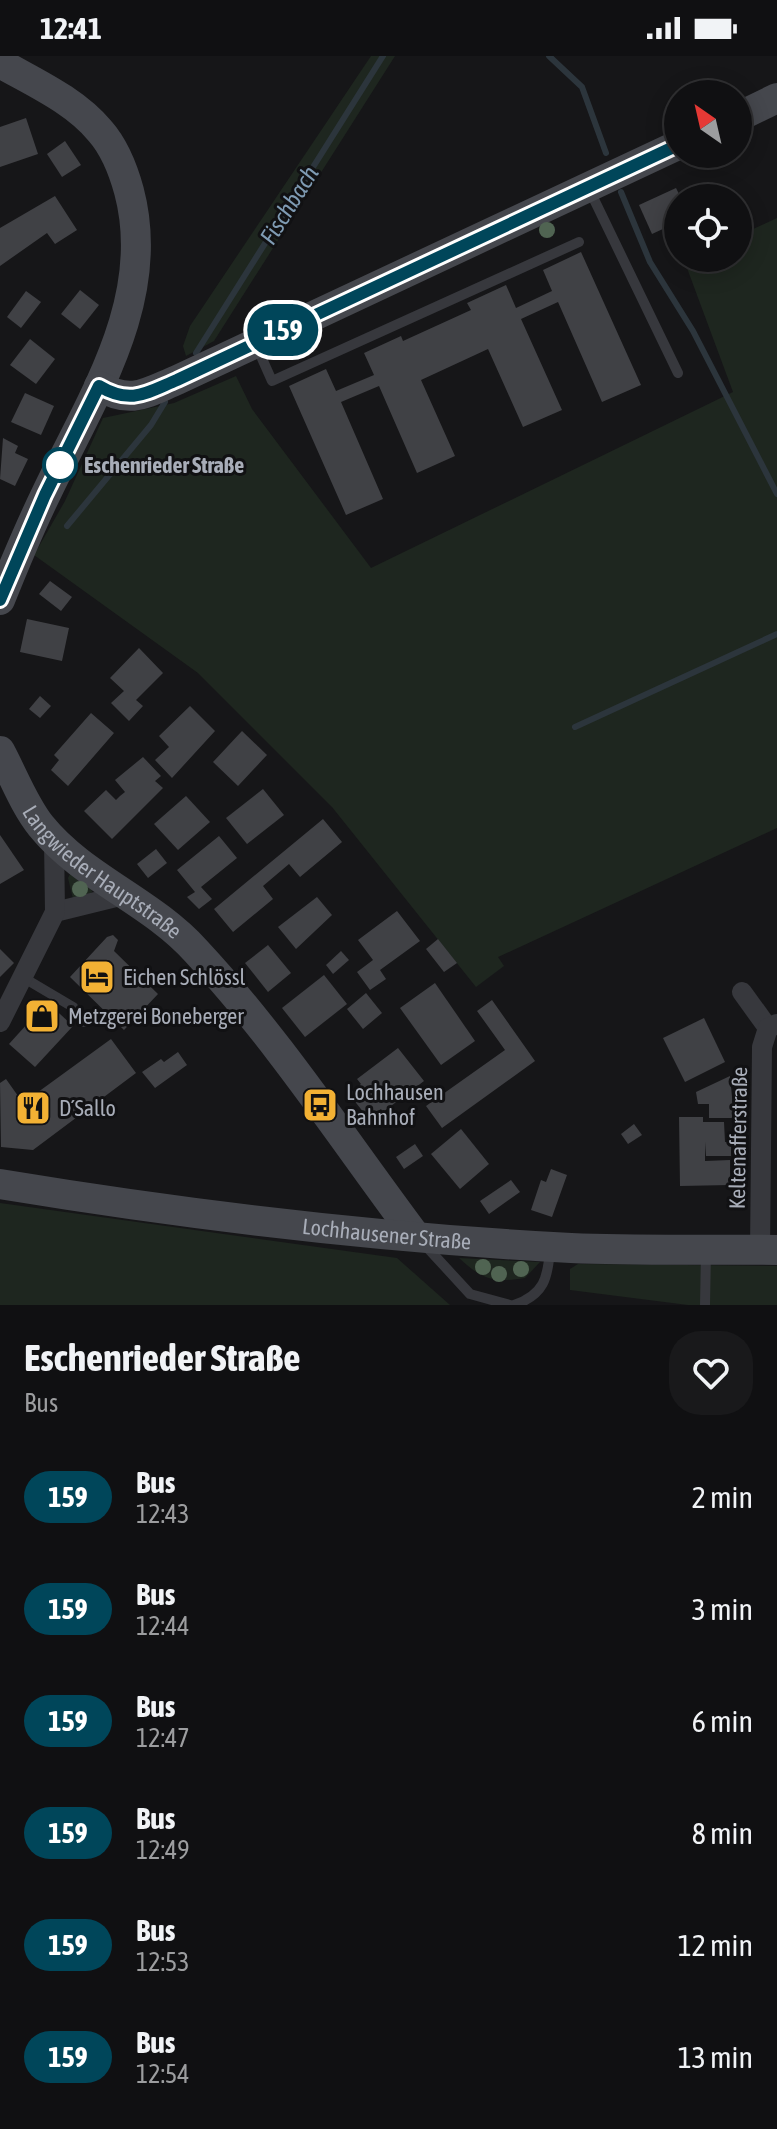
<!DOCTYPE html>
<meta charset="utf-8">
<style>
:root{--surface:#101012;--page:#19191b;--text:#f1f3f6;--muted:#9c9d9f;--line:#303032}
body{margin:0;font-family:"Asap Condensed",sans-serif;background:var(--page);color:var(--text);height:100vh;display:flex;flex-direction:column;font-size:30px;white-space:nowrap}
*{box-sizing:border-box;margin:0}
p{font-size:26px;color:var(--muted)}
.icon{flex:none;width:44px;height:44px;fill:none;stroke:currentColor;stroke-width:2;stroke-linecap:round;stroke-linejoin:round}
.map{position:relative;height:1249px;overflow:hidden}
.sheet{display:flex;flex-direction:column;background:var(--surface);flex:1}
.sheet>*{flex:none}
.badge{padding:0 16px;border-radius:26px;font-size:28px;line-height:52px}
.needle{width:52px;rotate:326deg}
.tools{position:absolute;left:664px;top:24px;display:grid;gap:16px}
.tools a{display:grid;place-items:center;width:88px;height:88px;border-radius:50%;background:var(--surface);box-shadow:0 4px 20px #0003,0 0 0 2px var(--line);font-size:40px}
.map>.badge{position:absolute;translate:-50% -50%;box-shadow:0 0 0 4px #fff}
.round{display:grid;place-items:center;flex:none;width:84px;height:84px;border-radius:32px;background:var(--page)}
.summary{display:flex;align-items:center;justify-content:space-between;height:136px;padding:0 24px}
h1{font-size:38px;font-weight:700;line-height:60px}
ul{padding:0;list-style:none}
li{display:flex;align-items:center;gap:24px;height:112px;padding:0 24px}
li div{flex:1}
li b{display:block;font-size:30px}
li em{font-style:normal}
li .badge{min-width:88px;font-weight:700;text-align:center}
.status{display:flex;justify-content:space-between;align-items:center;height:56px;padding:0 40px;background:var(--surface);direction:ltr}
.status svg{height:22px;fill:currentColor}
.map>svg:first-child{display:block}
.green{fill:#1e261f}
.lines{fill:none;stroke-linecap:round;stroke-linejoin:round}
.stream{stroke:#2c353c;stroke-width:6}
.building{fill:#404145}
.lane{stroke:#37383d;stroke-width:10}
.street{stroke:#37383d;stroke-width:20}
.secondary{stroke:#45474d;stroke-width:30}
.tree{fill:#506452}
.line-casing{stroke:#fff;stroke-width:18}
.line{stroke:#00465a;stroke-width:12}
.stop-dot{fill:#fff;stroke:#00465a;stroke-width:4}
.labels{text-anchor:middle;dominant-baseline:central;stroke-width:6;stroke-linejoin:round;paint-order:stroke}
.stop-label{font-size:22px;font-weight:bold;fill:#a8adb8;stroke:#111113;text-anchor:start}
.street-label{font-size:22px;fill:#a8adb8;stroke:#111113}
.poi-label{font-size:22px;fill:#a8adb8;stroke:#111113;text-anchor:start}
.water-label{font-size:24px;font-style:italic;fill:#7f9bb3;stroke:#111113}
</style>
<div class="status"><b>12:41</b><svg viewBox="0 0 49 12"><path d="M0 12V9h3v3zM5 12V6h3v6zM10 12V3h3v9zM15 12V0h3v12zM26 1h20v11H26zM47 4h2v5h-2z"/></svg></div>
<div class="map">
<svg width="777" height="1249" viewBox="0 0 777 1249">
<rect width="100%" height="100%" fill="#161618"/>
<g class="green">
<path d="M371,0h24l-181,285 -28,15 -3,-10 7,-20z"/>
<path d="M777,162v610l-279,129 6,9 -28,21 -144,-180 -134,-134 -164,-118 31,-54 38,-83 71,-15 62,-27 16,33 119,159 362,-176 -49,-132 54,-2v-22z"/>
<path d="M71,816l20,14 1,6 -12,9 -7,-2 -5,-21z"/>
<path d="M0,1147l397,55 53,47h-450z"/>
<path d="M459,1202l81,4 -15,16c-32,5 -42,2 -66,-20z"/>
<path d="M578,1208l199,2v39h-89l-118,-15v-21z"/>
</g>
<g class="lines">
<g class="stream">
<path d="M549,0l33,31 24,66"/>
<path d="M621,136l29,70 43,69 84,163"/>
<path d="M196,297l187,-297"/>
<path d="M67,470l84,-101 14,-23"/>
<path d="M575,671l202,-93"/>
</g>
</g>
<g class="building">
<path d="M26,62l12,36 -38,13v-40z"/>
<path d="M65,85l16,24 -19,12 -15,-23z"/>
<path d="M676,132l5,10 -3,24 -26,12 -13,-29z"/>
<path d="M55,140l22,34 -22,14 -8,-11 -47,33v-38z"/>
<path d="M581,196l60,133 -39,17 -44,-100 -37,17 41,91 -39,17 -35,-78 -67,31 34,76 -38,17 -38,-87 -38,16 42,97 -37,16 -57,-129 37,-17 10,22 38,-16 -10,-22 37,-17 2,5 68,-31 -4,-7 39,-18 10,23 36,-17 -9,-21z"/>
<path d="M80,234l19,15 -19,24 -19,-15z"/>
<path d="M26,235l15,11 -20,26 -14,-11z"/>
<path d="M30,283l25,20 -19,25 -26,-19z"/>
<path d="M25,337l29,13 -13,29 -30,-13z"/>
<path d="M3,382l15,8 -3,7 13,6 -13,27 -15,-7z"/>
<path d="M50,525l22,16 -11,14 -22,-17z"/>
<path d="M27,563l42,9 -7,33 -42,-9z"/>
<path d="M139,592l24,25 -27,27 7,6 -14,15 -18,-18 13,-12 -14,-13z"/>
<path d="M40,640l11,10 -11,12 -11,-9z"/>
<path d="M190,650l25,25 -43,47 -17,-18 14,-13 -10,-11z"/>
<path d="M91,657l23,20 -46,53 -17,-16 8,-10 -5,-5z"/>
<path d="M242,675l25,24 -29,31 -25,-24z"/>
<path d="M143,701l18,19 -6,5 8,7 -51,51 -28,-28 22,-21 10,10 4,-4 5,-4 -10,-12z"/>
<path d="M263,733l21,26 -37,29 -21,-26z"/>
<path d="M186,740l24,26 -32,28 -24,-26z"/>
<path d="M323,763l19,23 -42,35 -11,-13 -26,22 10,13 -40,33 -19,-23z"/>
<path d="M0,779l24,35 -24,14z"/>
<path d="M219,780l18,22 -36,29 11,12 -13,10 -12,-12 8,-5 -18,-22z"/>
<path d="M156,793l11,14 -19,15 -11,-14z"/>
<path d="M317,841l15,18 -36,34 -18,-22z"/>
<path d="M397,855l23,30 -40,29 6,9 -16,11 -13,-18 16,-12 -15,-20z"/>
<path d="M113,879l5,5 -4,11 44,43 -34,36 -54,-53 37,-40z"/>
<path d="M438,883l19,24 -13,9 -18,-23z"/>
<path d="M268,889l23,28 -23,19 -23,-29z"/>
<path d="M0,893l14,14 -14,14z"/>
<path d="M341,895l8,9 -16,14 -7,-9z"/>
<path d="M324,919l23,29 -42,33 -23,-29z"/>
<path d="M435,927l40,58 -34,24 -41,-57z"/>
<path d="M366,937l16,20 -19,16 -16,-20z"/>
<path d="M492,944l43,61 -93,67 -16,-22 79,-56 -28,-39z"/>
<path d="M47,946l26,24 -38,41 -26,-23z"/>
<path d="M704,962l21,44 -40,20 -22,-44z"/>
<path d="M111,983l25,34 -103,77 -32,-3 -1,-64 6,-4 17,24z"/>
<path d="M398,992l26,33 -41,31 -2,-3 -13,9 -19,-24 12,-10 -4,-5z"/>
<path d="M178,996l9,13 -32,23 -13,-16 19,-13 3,3z"/>
<path d="M730,1020l4,42h-25v-14h-11l-2,-12z"/>
<path d="M679,1061h24v5h21l1,20h6v14h-25l-1,-14v19l25,-1v25l-50,1z"/>
<path d="M634,1068l8,11 -14,9 -7,-10z"/>
<path d="M461,1073l28,35 -29,25 -29,-35z"/>
<path d="M415,1088l8,12 -19,13 -8,-12z"/>
<path d="M551,1113l16,6 -15,42 -21,-7 10,-30 5,2z"/>
<path d="M511,1124l9,12 -31,22 -9,-13z"/>
</g>
<g class="lines">
<g class="lane">
<path d="M590,135l88,182"/>
<path d="M256,289l16,36 307,-139"/>
<path d="M24,922l49,29 11,15"/>
<path d="M424,1188l46,50 40,11"/>
<path d="M514,1249c30,-10 34,-27 36,-56"/>
<path d="M705,1249l1,-53"/>
</g>
<g class="street">
<path d="M55,856l73,-18"/>
<path d="M742,936l26,36"/>
<path d="M0,966l55,-110 -1,-72"/>
<path d="M760,1194l2,-203 6,-19 9,-4"/>
</g>
<g class="secondary">
<path d="M0,7c35,20 74,37 100,68 15,17 23,38 29,60 29,109 -38,208 -83,303 -17,35 -32,71 -46,106"/>
<path d="M738,61l39,-19"/>
<path d="M99,330c32,19 47,7 78,-6l501,-235"/>
<path id="s1" d="M0,695c13,24 24,54 41,75 42,52 110,75 155,125 81,87 147,188 218,283"/>
<path id="s2" d="M0,1128c188,31 381,54 571,64 69,3 138,1 206,2"/>
</g>
</g>
<g class="tree">
<circle cx="547" cy="174" r="8"/>
<circle cx="80" cy="833" r="8"/>
<circle cx="483" cy="1211" r="8"/>
<circle cx="521" cy="1213" r="8"/>
<circle cx="499" cy="1218" r="8"/>
</g>
<g class="lines">
<defs>
<path id="line" d="M0,544l45,-105 54,-109c32,19 47,7 78,-6l501,-235"/>
</defs>
<use href="#line" class="line-casing"/>
<use href="#line" class="line"/>
</g>
<defs>
<symbol id="hotel-square" viewBox="-11 -11 22 22"><rect x="-9" y="-9" width="18" height="18" rx="4" fill="#f2b134" stroke="#111113"/><path d="M-6-4.5h1.5V1H6V5H4.5V3h-9V5H-6ZM-4 0a1.8 1.8 0 1 1 3.6 0ZM.5 0V-2.5h3Q6-2.5 6 0Z" fill="#111"/></symbol>
<symbol id="shop-square" viewBox="-11 -11 22 22"><rect x="-9" y="-9" width="18" height="18" rx="4" fill="#f2b134" stroke="#111113"/><path d="M-5-2.5h2.3a2.7 3.5 0 0 1 5.4 0H5L5.5 6h-11ZM-1.5-2.5h3a1.5 2.3 0 0 0-3 0Z" fill="#111"/></symbol>
<symbol id="bus-square" viewBox="-11 -11 22 22"><rect x="-9" y="-9" width="18" height="18" rx="4" fill="#f2b134" stroke="#111113"/><path d="M-5-6H5V4H4V6H2V4H-2V6H-4V4H-5ZM-3.5-4V0h7V-4ZM-3.5 1.2v1.5H-2V1.2ZM2 1.2v1.5H3.5V1.2Z" fill="#111"/></symbol>
<symbol id="restaurant-square" viewBox="-11 -11 22 22"><rect x="-9" y="-9" width="18" height="18" rx="4" fill="#f2b134" stroke="#111113"/><path d="M-5-6h1v4h1v-4h1v4h1v-4h1v5L-1.5 .5V6h-2V.5L-5-1ZM5-6V6H3V1.5H1.5Q1.5-4 5-6Z" fill="#111"/></symbol>
</defs>
<g fill-rule="evenodd">
<use href="#hotel-square" x="77" y="901" width="40" height="40"/>
<use href="#shop-square" x="22" y="940" width="40" height="40"/>
<use href="#bus-square" x="300" y="1029" width="40" height="40"/>
<use href="#restaurant-square" x="13" y="1032" width="40" height="40"/>
</g>
<circle class="stop-dot" cx="60" cy="409" r="16"/>
<g class="labels">
<g class="stop-label">
<text x="84" y="409">Eschenrieder Straße</text>
</g>
<g class="street-label">
<text stroke="none"><textPath href="#s1" startOffset="162">Langwieder Hauptstraße</textPath></text>
<text transform="translate(738 1082) rotate(-89)">Keltenafferstraße</text>
<text stroke="none"><textPath href="#s2" startOffset="390">Lochhausener Straße</textPath></text>
</g>
<g class="poi-label">
<text x="123" y="921">Eichen Schlössl</text>
<text x="68" y="960">Metzgerei Boneberger</text>
<text x="346" y="1036">Lochhausen<tspan x="346" dy="25">Bahnhof</tspan></text>
<text x="59" y="1052">D´Sallo</text>
</g>
<g class="water-label">
<text transform="translate(289 149) rotate(-58)">Fischbach</text>
</g>
</g>
</svg>
<div class="tools">
<a><svg class="needle" viewBox="-14 -14 28 28"><path d="M0-13l5 13h-10z" fill="#e53935"/><path d="M0 13l5-13h-10z" fill="#9c9d9f"/></svg></a>
<a><svg class="icon" aria-label="locate" viewBox="0 0 24 24"><circle cx="12" cy="12" r="6"/><path d="M12 2v4M12 18v4M2 12h4M18 12h4"/></svg></a>
</div>
<b class="badge" style="left:283px;top:274px;background:#00465a;color:#fff">159</b>
</div>
<section class="sheet">
<div class="summary"><div><h1>Eschenrieder Straße</h1><p>Bus</p></div><a class="round"><svg class="icon" aria-label="heart" viewBox="0 0 24 24"><path d="M12 20l-8-8c-3-5 5-10 8-4 3-6 11-1 8 4z"/></svg></a></div>
<ul>
<li><span class="badge" style="background:#00465a;color:#fff">159</span><div><b>Bus</b><p>12:43</p></div><em>2 min</em></li>
<li><span class="badge" style="background:#00465a;color:#fff">159</span><div><b>Bus</b><p>12:44</p></div><em>3 min</em></li>
<li><span class="badge" style="background:#00465a;color:#fff">159</span><div><b>Bus</b><p>12:47</p></div><em>6 min</em></li>
<li><span class="badge" style="background:#00465a;color:#fff">159</span><div><b>Bus</b><p>12:49</p></div><em>8 min</em></li>
<li><span class="badge" style="background:#00465a;color:#fff">159</span><div><b>Bus</b><p>12:53</p></div><em>12 min</em></li>
<li><span class="badge" style="background:#00465a;color:#fff">159</span><div><b>Bus</b><p>12:54</p></div><em>13 min</em></li>
</ul>
</section>
